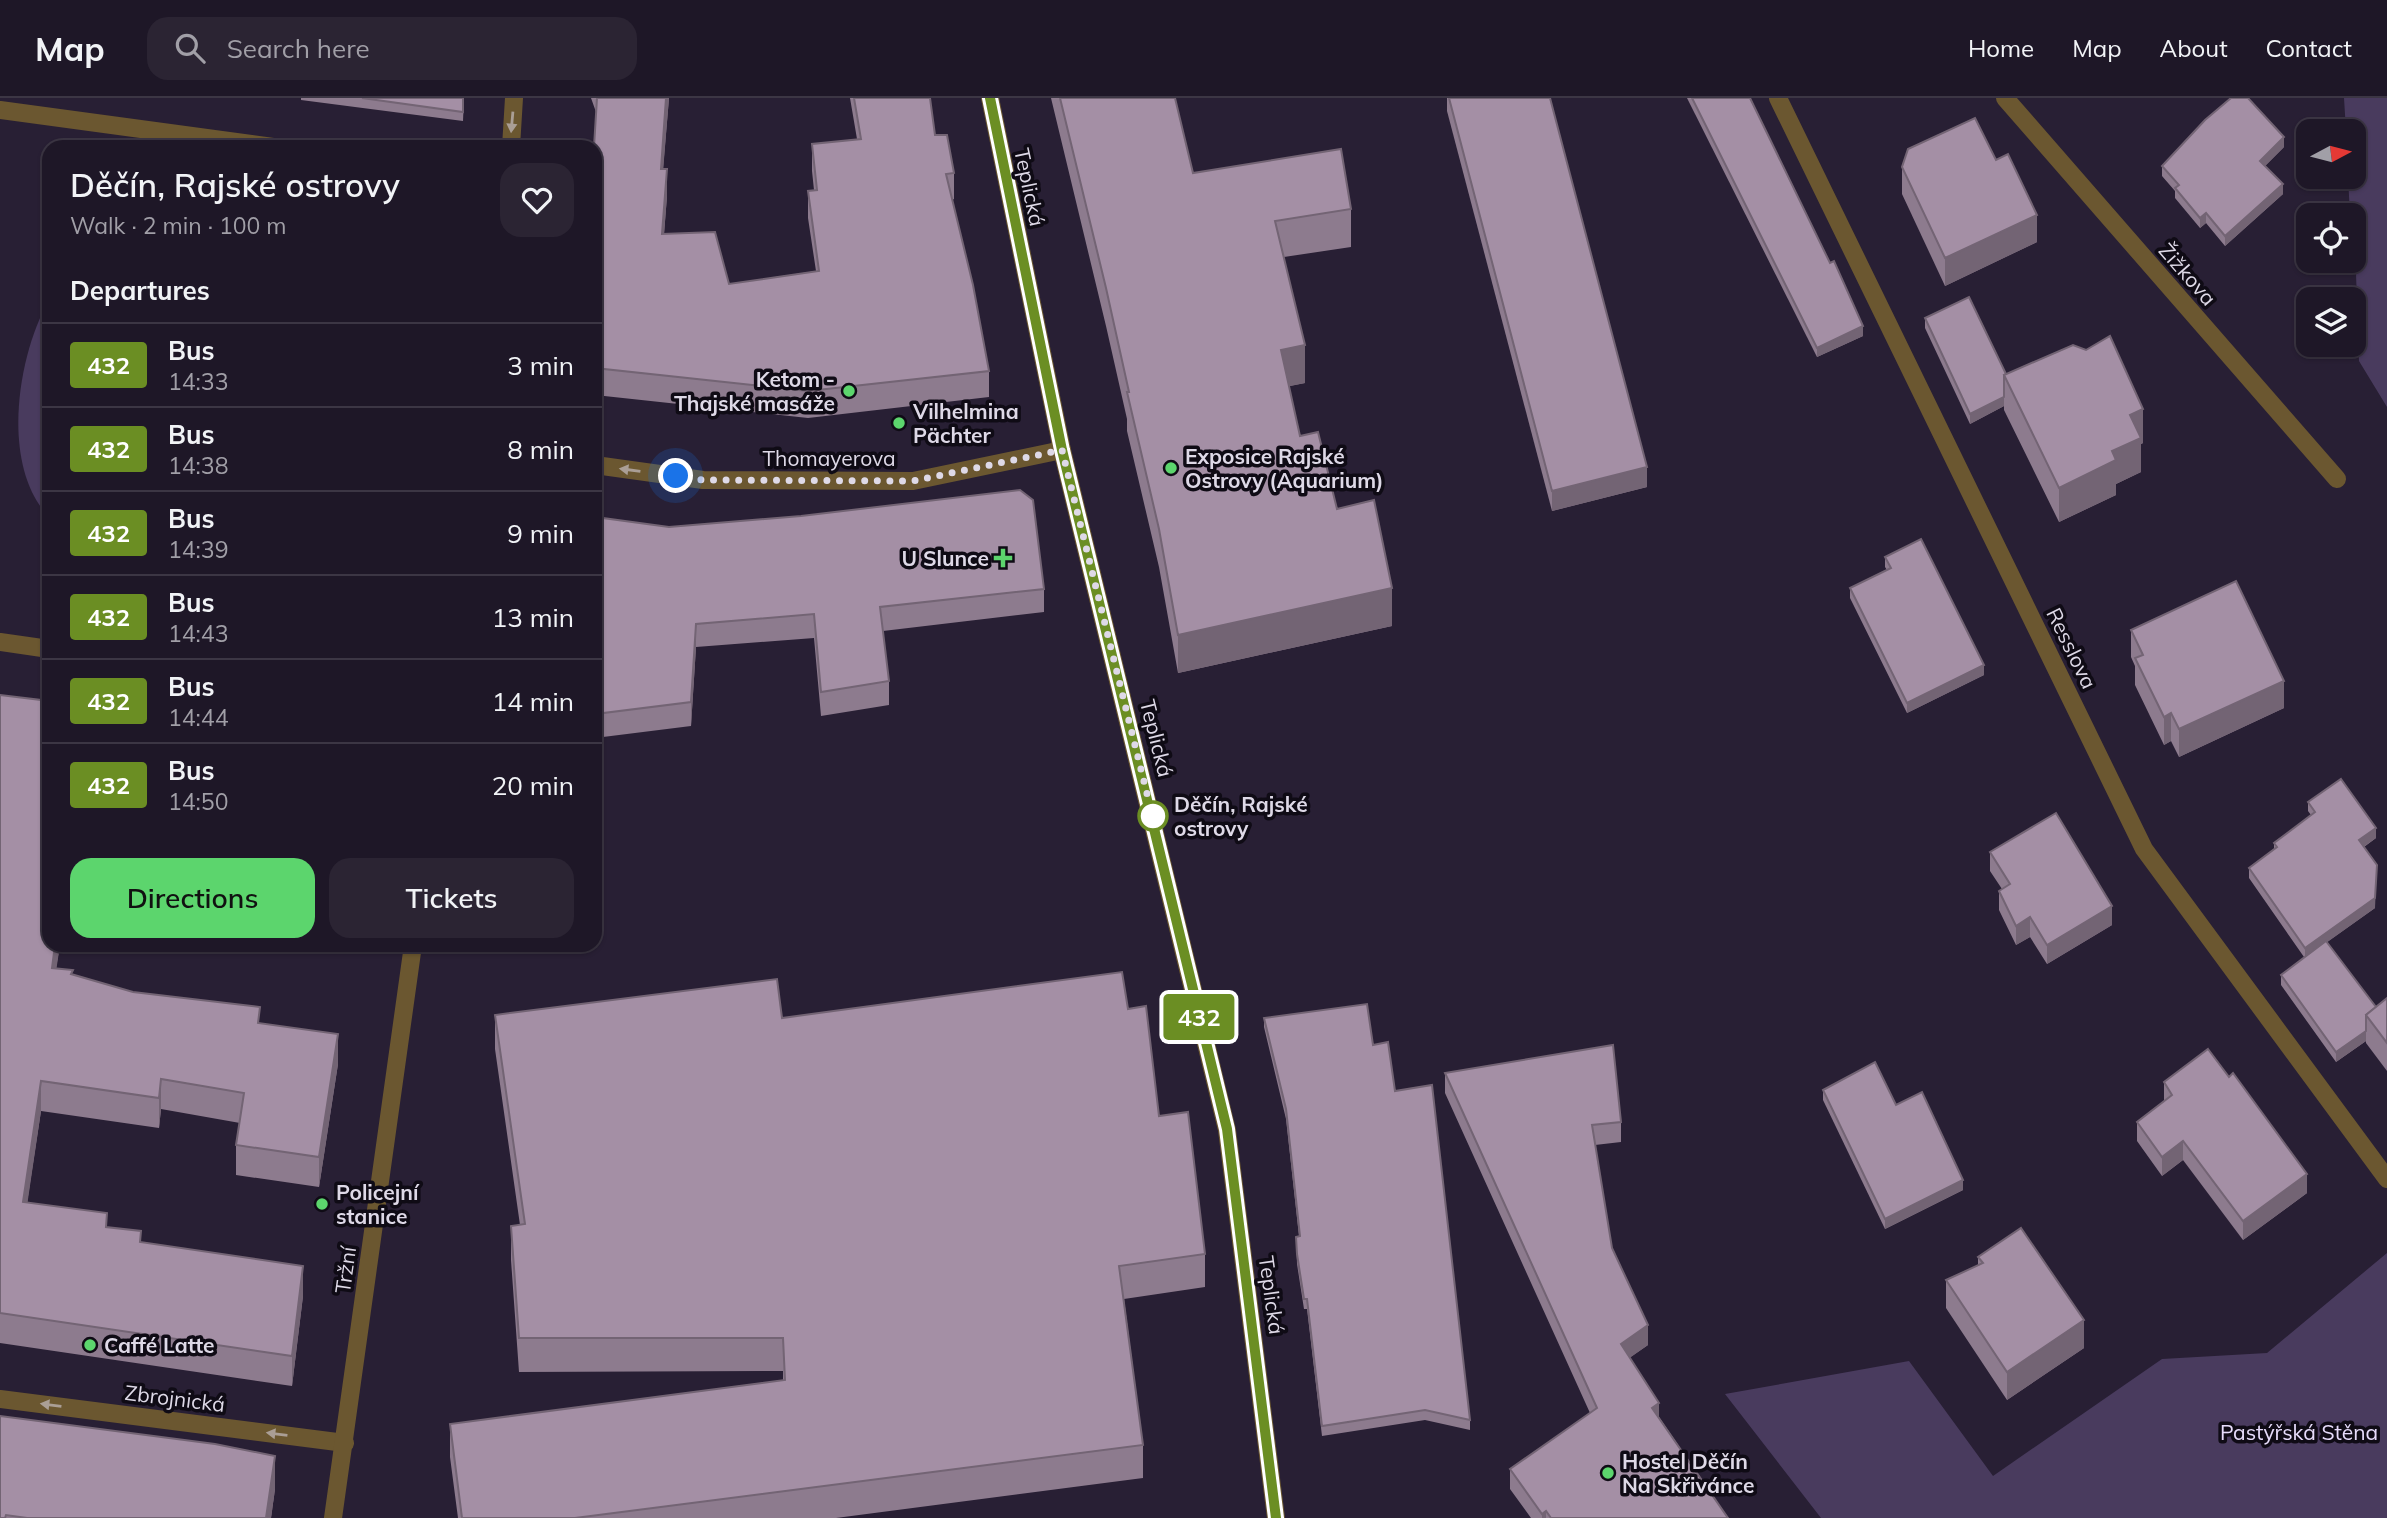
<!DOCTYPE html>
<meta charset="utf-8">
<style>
:root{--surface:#1e1727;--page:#2b2433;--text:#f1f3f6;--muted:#a19fa7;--line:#3c3644;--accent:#5cd56d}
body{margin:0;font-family:Mulish,sans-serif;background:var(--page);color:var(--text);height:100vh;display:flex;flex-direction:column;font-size:26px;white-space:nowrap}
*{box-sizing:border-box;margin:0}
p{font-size:23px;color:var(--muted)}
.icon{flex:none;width:38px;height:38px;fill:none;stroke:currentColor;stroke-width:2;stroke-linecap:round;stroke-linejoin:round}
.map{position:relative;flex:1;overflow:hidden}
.sheet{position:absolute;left:42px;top:42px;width:560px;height:812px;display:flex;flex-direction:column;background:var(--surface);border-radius:21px;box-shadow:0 2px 5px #0004,0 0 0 2px var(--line)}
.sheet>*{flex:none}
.badge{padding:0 14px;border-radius:5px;font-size:24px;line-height:46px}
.needle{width:46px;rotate:83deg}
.controls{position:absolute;left:2296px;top:21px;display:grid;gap:14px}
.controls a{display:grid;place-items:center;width:70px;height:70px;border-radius:14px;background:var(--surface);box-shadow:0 2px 5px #0004,0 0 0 2px var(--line);font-size:35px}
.you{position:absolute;width:35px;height:35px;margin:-18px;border:5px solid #fff;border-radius:50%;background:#1a73e8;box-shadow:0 0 0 10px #1a73e833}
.map>.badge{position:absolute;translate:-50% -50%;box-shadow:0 0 0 4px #fff}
h2{padding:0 28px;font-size:26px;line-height:63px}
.round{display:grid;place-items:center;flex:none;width:74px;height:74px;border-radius:21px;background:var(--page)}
.summary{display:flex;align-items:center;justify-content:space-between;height:119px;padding:0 28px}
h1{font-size:33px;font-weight:600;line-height:52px}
.button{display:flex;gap:14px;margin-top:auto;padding:14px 28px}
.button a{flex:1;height:80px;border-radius:21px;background:var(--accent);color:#111;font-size:28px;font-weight:600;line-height:80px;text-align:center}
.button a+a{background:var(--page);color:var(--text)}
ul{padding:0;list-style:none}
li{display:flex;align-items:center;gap:21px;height:84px;padding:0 28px;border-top:2px solid var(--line)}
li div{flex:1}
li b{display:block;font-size:26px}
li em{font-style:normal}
li .badge{min-width:77px;font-weight:700;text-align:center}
header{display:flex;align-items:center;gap:42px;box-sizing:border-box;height:98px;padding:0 35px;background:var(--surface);border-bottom:2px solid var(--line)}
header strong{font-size:33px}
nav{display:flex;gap:38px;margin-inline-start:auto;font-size:24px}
.search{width:490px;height:63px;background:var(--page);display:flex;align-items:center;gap:18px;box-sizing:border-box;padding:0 24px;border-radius:21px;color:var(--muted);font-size:26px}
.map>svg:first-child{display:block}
.green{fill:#493b5e}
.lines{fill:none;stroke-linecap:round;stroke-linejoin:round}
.street{stroke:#6b5730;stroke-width:18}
.wall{fill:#8d7b8e}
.shaded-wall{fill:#736474}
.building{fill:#a48fa5;stroke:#736474;stroke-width:2}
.oneway{fill:#aa9e95}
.line-casing{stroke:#fff;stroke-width:16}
.line{stroke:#6b8e23;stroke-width:10}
.walk{stroke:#ded9e7;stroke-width:7;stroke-dasharray:0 12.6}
.poi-dot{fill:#5cd56d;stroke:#0f0b15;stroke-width:2.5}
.stop-dot{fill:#fff;stroke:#6b8e23;stroke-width:3.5}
.labels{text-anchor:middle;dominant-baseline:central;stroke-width:7;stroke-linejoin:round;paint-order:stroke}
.street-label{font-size:21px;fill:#ded9e7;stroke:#0f0b15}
.poi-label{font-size:21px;font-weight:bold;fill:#ded9e7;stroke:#0f0b15;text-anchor:start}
.stop-label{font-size:21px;font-weight:bold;fill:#ded9e7;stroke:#0f0b15;text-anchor:start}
.park-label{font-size:21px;fill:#e7dcfb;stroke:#0f0b15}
</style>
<header>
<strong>Map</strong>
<div class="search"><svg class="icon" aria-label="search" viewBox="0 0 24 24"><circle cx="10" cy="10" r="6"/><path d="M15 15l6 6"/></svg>Search here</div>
<nav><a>Home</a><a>Map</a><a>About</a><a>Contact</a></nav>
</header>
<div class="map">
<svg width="2387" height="1420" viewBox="0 0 2387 1420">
<rect width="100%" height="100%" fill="#281f34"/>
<g class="green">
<path d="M2344,0h43v309l-28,-46 -5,-146h-4l-2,-38h6v-46h-8z"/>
<path d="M49,202v217c-49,-51 -32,-161 0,-217z"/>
<path d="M2387,1155v265h-566l-96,-124 184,-33 84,115 169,-117 105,-6z"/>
</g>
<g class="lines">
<g class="street">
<path d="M990,0l72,352 165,680 49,388"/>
<path d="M1778,0l366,751 243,330"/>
<path d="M2005,0l332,381"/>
<path d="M0,12l273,37"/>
<path d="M511,49l3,-49"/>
<path d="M595,367l108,15 210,1 149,-31"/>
<path d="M0,544l49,7"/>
<path d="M0,1301l345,44"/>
<path d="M333,1420l80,-573"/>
</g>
</g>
<g class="wall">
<path d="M301,0h163l-1,23 -162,-21z"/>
<path d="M591,0h78l-6,71 4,27 -3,38 65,50 87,-13 -8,-53v-27l6,-1 -2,-19v-27l45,-5 -7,-41h80l5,37 19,38v26l-2,1 37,171v26l-181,21 -213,-23v-248l1,-35z"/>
<path d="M1051,0h124l18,75 158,36v38l-67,10 21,126 -16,3 11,50 37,73 55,117 -214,47 -19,-106 -32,-136v-12l-21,-93z"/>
<path d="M1447,0h103l97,389 -95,24 -105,-400z"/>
<path d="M1687,0h63l113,238 -46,21z"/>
<path d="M2284,49l-19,19 18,28 -58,52 -19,-23 -6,5 -25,-30v-7l-13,-15v-10z"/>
<path d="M1902,69l135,75 -92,44 -43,-92z"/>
<path d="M1925,220l81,56 137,69 -2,1v28l-25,12v11l-57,27 -55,-112v-4l-34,18 -45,-96z"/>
<path d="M595,419l449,72v23l-161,19 6,50v24l-68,11 -7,-78 -118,9 -5,79 -96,12z"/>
<path d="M1885,459l99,118 -77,38 -57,-115v-10l37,-18 -2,-3z"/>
<path d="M2131,532l153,78 -105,49 -8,-16 -7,4 -29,-60v-19l-4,-9z"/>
<path d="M0,597l49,250h11l-4,23 17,7 60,17 127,31 78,41 -19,123 -83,-12v-30l4,-22 -79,-14 -2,19 -118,-17 -14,92 80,24 34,16 162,53 -11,90 -292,-43z"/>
<path d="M2308,704l68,36 -12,9 11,61 -48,34 49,65 11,-9v73l-21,-28v-2l-30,21 -55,-77v-10l23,-18 -55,-79v-10l25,-19v-6l37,-28 -3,-4z"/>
<path d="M1990,754l122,73 -65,39 -17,-27 -14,8 -17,-35v-19l3,-2 -12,-18z"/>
<path d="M1128,911l31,107 46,138v33l-81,12 19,146v33l-307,40h-378l-8,-61v-33l333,-44v-9l-264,1 -8,-112v-34l9,-1 -25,-176v-34l287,3z"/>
<path d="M1264,920l109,27 22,46 75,329v10l-45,-10 -103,16 -15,-127h-3l-7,-45 -1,-27 3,-1 -13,-117 -22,-92z"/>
<path d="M1445,975l176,49v20l-26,3 17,103 36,97 -19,13 30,59 69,101h-197l-21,-29v-20l80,-56 -145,-320z"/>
<path d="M2164,984l143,111 -64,47 -60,-80 -21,16 -25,-35v-19l27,-21z"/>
<path d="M1823,992l73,15 67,85 -78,39 -62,-129z"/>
<path d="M1978,1159l106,91 -77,52 -61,-92v-28l32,-14z"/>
<path d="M0,1318l275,73 -4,29h-271z"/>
</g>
<g class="shaded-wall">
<path d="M666,0h3l-8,98v-27z"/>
<path d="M2284,39v10l-24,24v-10z"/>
<path d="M667,71v27l-5,64v-26z"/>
<path d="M2283,86v10l-58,52v-10z"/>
<path d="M2206,115v10l-6,5v-10z"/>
<path d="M2037,117v27l-92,44v-28z"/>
<path d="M1863,228v10l-46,21v-9z"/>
<path d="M1305,247v38l-24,5v-38z"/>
<path d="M2004,299v9l-34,18v-10z"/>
<path d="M2143,311v34l-2,1v28l-25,12v11l-57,27v-34l53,-37 18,-36z"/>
<path d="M1647,369v20l-95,24v-20z"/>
<path d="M1392,490v38l-214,47v-38z"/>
<path d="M696,526v23l-5,79v-24z"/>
<path d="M1984,567v10l-77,38v-10z"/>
<path d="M2284,583v27l-105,49v-28z"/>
<path d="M2171,615v28l-7,4v-28z"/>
<path d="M2376,730v10l-17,12v-10z"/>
<path d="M2377,767l-2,43 -70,50v-10z"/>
<path d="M2112,808v19l-65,39v-19z"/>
<path d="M2030,819v20l-14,8v-19z"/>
<path d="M55,847h5l-8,53v-30z"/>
<path d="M2366,933v10l-30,21v-10z"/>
<path d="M338,936v30l-19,123v-30z"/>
<path d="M161,981v30l-2,19v-30z"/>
<path d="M41,983v30l-18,122v-31z"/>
<path d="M2183,1043v19l-21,16v-19z"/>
<path d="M2307,1076v19l-64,47v-19z"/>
<path d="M1963,1082v10l-78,39v-10z"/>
<path d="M303,1168v30l-11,90v-30z"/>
<path d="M2084,1222v28l-77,52v-28z"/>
<path d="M1648,1227v20l-27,19v-20z"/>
<path d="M1659,1305v20l-7,-15z"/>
<path d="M275,1358v33l-4,29h-5z"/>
<path d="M1546,1413v7h-4v-4z"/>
</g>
<g class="building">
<path d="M362,0h101v14z"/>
<path d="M597,0h69l-5,71h6l-5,65 53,-2 14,52 90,-13 -11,-80 9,-1 -5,-46 49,-5 -7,-41h76l5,37h12l7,38 -8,1 27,111 16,86 -181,20 -213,-23v-221h-1z"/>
<path d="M1060,0h115l18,75 148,-24 10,60 -76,12 30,124 -24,5 19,86 18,-4 19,77 37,-9 18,88 -214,47 -19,-106 -32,-137h2l-23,-104z"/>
<path d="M1449,0h101l97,369 -95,24z"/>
<path d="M1692,0h58l80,165 4,-2 29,65 -46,22z"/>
<path d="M2231,0h17l36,39 -24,24 23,23 -58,52 -19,-23 -6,5 -25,-30 4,-3 -17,-19 43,-46z"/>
<path d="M1975,20l21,42 12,-6 29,61 -92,43 -43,-91 6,-18z"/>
<path d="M1969,199l37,77 -2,1v22l-34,17 -45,-96z"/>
<path d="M2110,238l33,73 -13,6 11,23 -29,13 4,9 -57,28 -55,-113 69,-30 13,5z"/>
<path d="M1020,392l13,10 11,89 -164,18 9,74 -68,11 -7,-78 -118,10 -5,78 -96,12v-197l74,10 132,-11z"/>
<path d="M1921,441l63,126 -77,38 -57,-115 41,-20 -6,-11z"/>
<path d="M2236,483l48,100 -105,48 -8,-16 -7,4 -29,-59 8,-3 -12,-25z"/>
<path d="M0,597l49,6v244h6l-3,23 21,2 -2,4 62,18 127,15 -2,16 80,11 -19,123 -83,-12 8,-52 -83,-14 -2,19 -118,-17 -18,121 84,11 -1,14 35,4 -1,11 163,24 -11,90 -292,-43z"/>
<path d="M2341,681l35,49 -17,12 18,25 -2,33 -70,50 -56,-80 28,-21 -3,-4 41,-31 -7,-10z"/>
<path d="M2056,715l56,93 -65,39 -17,-28 -14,9 -17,-35 11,-7 -20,-32z"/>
<path d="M2326,843l50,66 -10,8v16l-30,21 -55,-77z"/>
<path d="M1122,874l6,37 18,-3 13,110 29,-4 17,142 -86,12 24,179 -568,73h-113l-12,-94 335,-44 -2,-42h-264l-8,-112 14,-2 -30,-209 282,-36 5,39z"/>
<path d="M2387,900v45l-21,-28z"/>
<path d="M1367,906l6,41 15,-3 7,49 37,-6 38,335 -45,-10 -103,16 -15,-127h-3l-7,-45 -1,-17 4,-1 -14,-127 -22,-91z"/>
<path d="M1613,947l8,77 -29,3 20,123 36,77 -27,19 38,59 -7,5 76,110h-177l-5,-7 -4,3 -32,-45 87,-61 -152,-335z"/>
<path d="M2208,951l21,28 4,-4 74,101 -64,47 -60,-80 -21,16 -25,-35 35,-27 -8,-13z"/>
<path d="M1875,964l21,43 26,-13 41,88 -78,39 -62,-129z"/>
<path d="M2021,1130l63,92 -77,52 -61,-92 37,-17 -5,-6z"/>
<path d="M0,1318l215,28 60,12 -9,62h-239l-21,-3 -1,3h-5z"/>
</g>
<defs><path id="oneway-solid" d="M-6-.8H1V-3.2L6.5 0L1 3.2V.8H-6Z" transform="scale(1.75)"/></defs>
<g class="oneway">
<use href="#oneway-solid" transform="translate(512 24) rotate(95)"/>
<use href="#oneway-solid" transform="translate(630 372) rotate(-172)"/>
<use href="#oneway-solid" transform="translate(51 1307) rotate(-173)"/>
<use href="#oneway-solid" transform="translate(277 1336) rotate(-173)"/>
</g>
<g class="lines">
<defs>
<path id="line" d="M990,0l72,352 165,679 49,389"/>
</defs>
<use href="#line" class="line-casing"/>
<use href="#line" class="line"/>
<path class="walk" d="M676,378l27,4 210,1 149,-31 91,368v-2"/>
</g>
<g class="poi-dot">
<circle cx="849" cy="293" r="7"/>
<circle cx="899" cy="325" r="7"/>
<circle cx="1171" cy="370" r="7"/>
<path d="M999.5 449.5h7v7h7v7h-7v7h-7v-7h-7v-7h7z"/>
<circle cx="322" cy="1106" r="7"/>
<circle cx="90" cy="1247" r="7"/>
<circle cx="1608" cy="1375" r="7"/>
</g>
<circle class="stop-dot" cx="1153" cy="718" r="14"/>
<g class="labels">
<g class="street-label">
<text transform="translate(1030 89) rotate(78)">Teplická</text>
<text transform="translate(2188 176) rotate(49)">Žižkova</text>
<text x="829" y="360">Thomayerova</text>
<text transform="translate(2072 550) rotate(64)">Resslova</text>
<text transform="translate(1157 640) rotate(76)">Teplická</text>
<text transform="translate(345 1172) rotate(-82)">Tržní</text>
<text transform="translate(1272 1197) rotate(82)">Teplická</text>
<text transform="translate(175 1300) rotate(7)">Zbrojnická</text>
</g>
<g class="poi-label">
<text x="835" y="281" text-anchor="end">Ketom -<tspan x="835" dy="24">Thajské masáže</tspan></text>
<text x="913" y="313">Vilhelmina<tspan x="913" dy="24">Pächter</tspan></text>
<text x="1185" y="358">Exposice Rajské<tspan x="1185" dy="24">Ostrovy (Aquarium)</tspan></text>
<text x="989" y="460" text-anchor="end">U Slunce</text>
<text x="336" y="1094">Policejní<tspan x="336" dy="24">stanice</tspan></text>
<text x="104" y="1247">Caffé Latte</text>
<text x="1622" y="1363">Hostel Děčín<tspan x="1622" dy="24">Na Skřivánce</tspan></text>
</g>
<g class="stop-label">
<text x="1174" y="706">Děčín, Rajské<tspan x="1174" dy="24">ostrovy</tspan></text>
</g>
<g class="park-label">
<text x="2299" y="1334">Pastýřská Stěna</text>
</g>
</g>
</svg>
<div class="controls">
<a><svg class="needle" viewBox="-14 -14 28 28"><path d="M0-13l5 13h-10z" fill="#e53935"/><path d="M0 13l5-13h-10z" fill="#a19fa7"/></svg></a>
<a><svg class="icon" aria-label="locate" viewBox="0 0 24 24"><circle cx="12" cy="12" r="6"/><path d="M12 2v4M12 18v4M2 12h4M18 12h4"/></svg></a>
<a><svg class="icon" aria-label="layers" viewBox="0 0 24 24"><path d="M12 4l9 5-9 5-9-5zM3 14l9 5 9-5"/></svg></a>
</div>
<div class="you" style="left:676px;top:378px"></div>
<b class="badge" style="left:1199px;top:919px;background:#6b8e23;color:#fff">432</b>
<section class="sheet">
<div class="summary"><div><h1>Děčín, Rajské ostrovy</h1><p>Walk · 2 min · 100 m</p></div><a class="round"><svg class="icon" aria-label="heart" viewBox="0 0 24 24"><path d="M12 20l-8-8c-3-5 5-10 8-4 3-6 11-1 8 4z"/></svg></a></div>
<h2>Departures</h2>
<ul>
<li><span class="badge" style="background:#6b8e23;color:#fff">432</span><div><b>Bus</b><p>14:33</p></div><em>3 min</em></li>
<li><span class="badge" style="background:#6b8e23;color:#fff">432</span><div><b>Bus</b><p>14:38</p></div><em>8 min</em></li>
<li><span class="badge" style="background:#6b8e23;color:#fff">432</span><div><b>Bus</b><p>14:39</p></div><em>9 min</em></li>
<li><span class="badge" style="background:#6b8e23;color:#fff">432</span><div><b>Bus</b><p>14:43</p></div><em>13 min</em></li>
<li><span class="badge" style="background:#6b8e23;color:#fff">432</span><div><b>Bus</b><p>14:44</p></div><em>14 min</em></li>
<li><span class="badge" style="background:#6b8e23;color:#fff">432</span><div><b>Bus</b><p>14:50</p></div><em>20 min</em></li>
</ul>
<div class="button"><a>Directions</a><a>Tickets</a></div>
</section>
</div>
